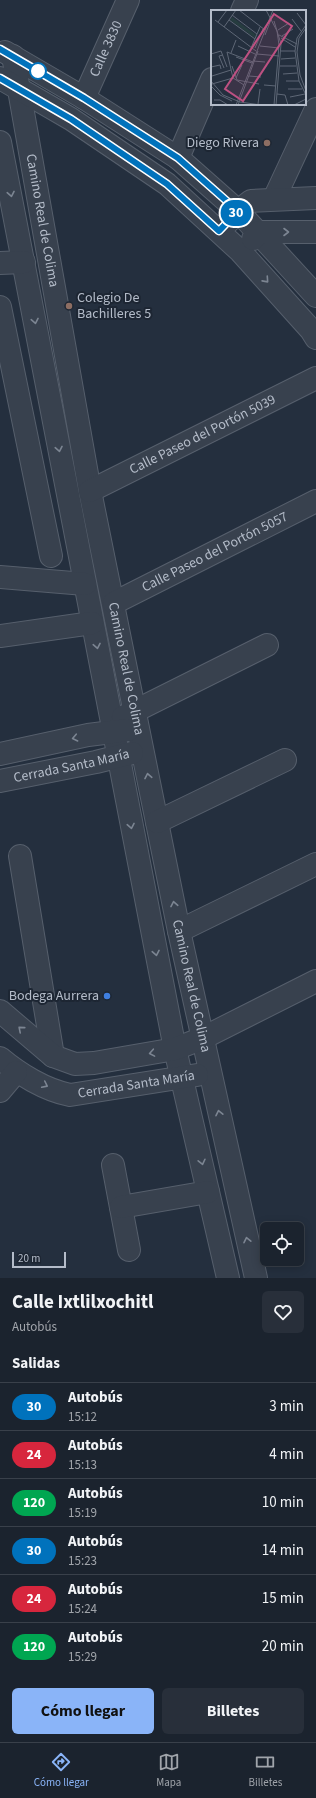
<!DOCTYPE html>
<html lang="es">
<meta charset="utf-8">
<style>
:root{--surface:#1b232e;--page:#282f3a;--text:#f1f3f6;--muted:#a0a4aa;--line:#39404a;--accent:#8ab4f8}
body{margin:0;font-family:"Source Sans 3",sans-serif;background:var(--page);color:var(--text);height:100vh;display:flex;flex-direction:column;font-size:15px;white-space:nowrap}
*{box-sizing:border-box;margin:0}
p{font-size:13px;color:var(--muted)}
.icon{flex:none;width:22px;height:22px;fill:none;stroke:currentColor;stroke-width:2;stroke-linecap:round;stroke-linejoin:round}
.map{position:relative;height:1278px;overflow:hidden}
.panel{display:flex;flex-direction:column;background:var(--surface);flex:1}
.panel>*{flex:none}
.badge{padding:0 8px;border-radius:13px;font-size:14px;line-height:26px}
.controls{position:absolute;left:260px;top:1222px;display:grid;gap:8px}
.controls a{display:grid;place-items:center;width:44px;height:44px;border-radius:6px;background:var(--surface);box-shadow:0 2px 10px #0003,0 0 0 1px var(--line);font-size:20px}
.scale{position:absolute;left:12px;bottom:10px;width:54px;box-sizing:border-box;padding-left:4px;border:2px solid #b4bcc9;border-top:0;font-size:11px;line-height:14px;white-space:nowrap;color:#b4bcc9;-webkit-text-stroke:3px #1d2633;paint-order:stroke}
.map>.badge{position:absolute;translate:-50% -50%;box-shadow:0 0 0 2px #fff}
h2{padding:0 12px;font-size:15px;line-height:36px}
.round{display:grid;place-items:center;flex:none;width:42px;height:42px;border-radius:6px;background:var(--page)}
.headline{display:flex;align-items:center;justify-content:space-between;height:68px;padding:0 12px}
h1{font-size:19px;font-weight:700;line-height:30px}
.action{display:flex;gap:8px;margin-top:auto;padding:8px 12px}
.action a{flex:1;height:46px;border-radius:6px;background:var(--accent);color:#111;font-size:16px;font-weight:700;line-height:46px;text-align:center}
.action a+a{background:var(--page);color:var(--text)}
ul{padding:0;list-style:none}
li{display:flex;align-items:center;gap:12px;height:48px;padding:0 12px;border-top:1px solid var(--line)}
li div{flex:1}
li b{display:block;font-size:15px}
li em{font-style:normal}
li .badge{min-width:44px;font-weight:700;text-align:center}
.menu{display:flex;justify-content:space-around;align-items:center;height:56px;border-top:1px solid var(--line);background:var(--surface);font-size:11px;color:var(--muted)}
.menu a{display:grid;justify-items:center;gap:2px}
.menu .current{color:var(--accent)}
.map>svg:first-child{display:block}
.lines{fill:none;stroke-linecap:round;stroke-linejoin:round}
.minor-casing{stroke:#565f6c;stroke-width:24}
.minor{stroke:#38414e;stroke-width:22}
.oneway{stroke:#7c8592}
.line-casing{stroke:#fff;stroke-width:9}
.line{stroke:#0072bc;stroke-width:6}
.stop-dot{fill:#fff;stroke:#0072bc;stroke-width:2}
.education-dot{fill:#8d6e63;stroke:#1d2633;stroke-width:1.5}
.shop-dot{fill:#3f7fe0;stroke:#1d2633;stroke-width:1.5}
.labels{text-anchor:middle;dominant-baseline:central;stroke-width:4;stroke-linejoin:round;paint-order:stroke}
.street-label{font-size:14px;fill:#b4bcc9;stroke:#1d2633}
.poi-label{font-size:14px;fill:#b4bcc9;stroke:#1d2633;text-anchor:end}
.inset-road{fill:none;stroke:#5e6776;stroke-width:1}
.view{fill:#bd5182;fill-opacity:0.15;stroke:#bd5182;stroke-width:2}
.inset-edge{fill:none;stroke:#b4bcc9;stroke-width:2}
</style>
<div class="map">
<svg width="316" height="1278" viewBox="0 0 316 1278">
<rect width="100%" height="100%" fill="#242f3e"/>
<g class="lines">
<defs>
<g id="minor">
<path d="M242,11l5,-11"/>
<path d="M5,52l79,46 94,60 60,53 78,85"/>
<path id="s1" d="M13,56l77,435 89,440 77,347"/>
<path d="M0,78l71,41 96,65 73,67 71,79 5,8"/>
<path id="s2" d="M84,98l44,-98"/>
<path d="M0,142l175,907 53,229"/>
<path d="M178,158l34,-79"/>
<path d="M274,199l42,-90"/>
<path d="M228,222l10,-11 13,-10 65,-3"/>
<path d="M253,239l6,-7h57"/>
<path d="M0,263l24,-1"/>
<path d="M0,307l51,249"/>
<path id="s3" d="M90,491l226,-113"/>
<path d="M0,577l85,7"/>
<path id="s4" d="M114,603l202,-102"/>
<path d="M0,636l92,-13"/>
<path d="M123,717l144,-72"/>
<path d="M0,754l88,-19 40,-5"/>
<path id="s5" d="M0,781l96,-19 36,-9"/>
<path d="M157,822l128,-62"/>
<path d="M20,856l33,200"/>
<path d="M179,931l137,-67"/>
<path d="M0,1011l53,45 22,8 19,-1 81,-14 28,-11 113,-57"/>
<path id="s6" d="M0,1058c19,16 45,32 70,37l127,-20"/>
<path d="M0,1091l16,-19"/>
<path d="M113,1165l16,85"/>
<path d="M121,1207l87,-15"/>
</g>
</defs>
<use href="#minor" class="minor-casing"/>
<use href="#minor" class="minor"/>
</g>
<defs><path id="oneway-chevron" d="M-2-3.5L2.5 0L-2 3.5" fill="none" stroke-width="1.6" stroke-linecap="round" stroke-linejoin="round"/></defs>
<g class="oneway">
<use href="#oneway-chevron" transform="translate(11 194) rotate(79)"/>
<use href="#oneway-chevron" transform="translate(286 232)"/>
<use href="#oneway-chevron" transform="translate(266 280) rotate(48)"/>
<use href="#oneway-chevron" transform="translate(35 321) rotate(79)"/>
<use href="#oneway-chevron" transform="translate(59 449) rotate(79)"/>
<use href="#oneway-chevron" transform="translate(97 646) rotate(79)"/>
<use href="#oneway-chevron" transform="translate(75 738) rotate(168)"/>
<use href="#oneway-chevron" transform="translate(148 776) rotate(-101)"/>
<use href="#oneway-chevron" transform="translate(131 826) rotate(79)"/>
<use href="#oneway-chevron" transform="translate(174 904) rotate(-101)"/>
<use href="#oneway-chevron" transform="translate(156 953) rotate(79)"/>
<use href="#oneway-chevron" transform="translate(21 1029) rotate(-139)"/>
<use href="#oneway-chevron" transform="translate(152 1053) rotate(170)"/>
<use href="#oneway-chevron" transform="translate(45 1085) rotate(26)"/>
<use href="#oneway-chevron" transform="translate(219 1113) rotate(-102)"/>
<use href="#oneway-chevron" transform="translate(202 1162) rotate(77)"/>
<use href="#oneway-chevron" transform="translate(247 1240) rotate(-102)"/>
</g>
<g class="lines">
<defs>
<path id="line" d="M0,49l84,49 94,60 60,53 -19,20 -52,-47 -96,-65 -71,-41"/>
</defs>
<use href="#line" class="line-casing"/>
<use href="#line" class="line"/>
</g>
<circle class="stop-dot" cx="38" cy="71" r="8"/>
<g class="education-dot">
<circle cx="267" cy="143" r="4"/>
<circle cx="69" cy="306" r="4"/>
</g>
<circle class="shop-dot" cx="107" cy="996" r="4"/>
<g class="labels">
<g class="street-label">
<text stroke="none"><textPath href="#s2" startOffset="54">Calle 3830</textPath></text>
<text stroke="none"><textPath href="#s1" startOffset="167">Camino Real de Colima</textPath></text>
<text stroke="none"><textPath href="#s3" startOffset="126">Calle Paseo del Portón 5039</textPath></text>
<text stroke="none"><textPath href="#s4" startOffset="113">Calle Paseo del Portón 5057</textPath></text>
<text stroke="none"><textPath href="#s1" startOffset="623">Camino Real de Colima</textPath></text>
<text stroke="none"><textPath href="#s5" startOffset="73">Cerrada Santa María</textPath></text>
<text stroke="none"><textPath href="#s1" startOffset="947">Camino Real de Colima</textPath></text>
<text stroke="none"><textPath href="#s6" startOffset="147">Cerrada Santa María</textPath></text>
</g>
<g class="poi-label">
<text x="259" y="143">Diego Rivera</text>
<text x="77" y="298" text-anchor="start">Colegio De<tspan x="77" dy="16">Bachilleres 5</tspan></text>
<text x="99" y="996">Bodega Aurrera</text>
</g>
</g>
<g transform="translate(211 10)">
<rect width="95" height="95" fill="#242f3e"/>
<path d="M21,7l24,18 -1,3 -25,-18z" fill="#263c3f"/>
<path class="inset-road" d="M28,0l26,20M55,0l11,21 2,14 -5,60M86,3l9,12M21,5l25,19M81,9l9,12M4,10l41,31M18,10l26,19M63,11l7,23 -5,61M7,12l9,-12M95,15l-9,13 -2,13 4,30 7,14M13,17l12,-17M95,18l-7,10 -2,14 3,23 6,16M67,20l11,-7M54,25l7,-18M68,25l18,9M71,26l11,-7M70,28l14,9M27,36l17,8M49,36l19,2M40,38l9,-21M44,38l8,-19M70,41h14M20,43l5,-13M0,44l10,-3 6,16M46,44l22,2M12,45l-4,1 5,12M25,47l16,6M70,49l14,-1M42,51l12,1M21,56l5,14 22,4M69,56h16M0,57l9,-2 1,4M72,64l14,-1M1,66l19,-6M38,66l12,1M25,68l6,-13M0,71l12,14 17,7 21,3M75,71h13M1,74l21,-6M33,75l-11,-7 -6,-26 26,10M53,75l12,1M0,76l9,9 12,6M77,79h14M66,84l8,1 3,10M79,87l15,-3M3,90h6l8,5M47,94l2,-15M25,95l37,-95M27,95l20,-54M83,95l12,-6"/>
<path class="view" d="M63,4l18,12 -49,75 -18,-12z"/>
<rect width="95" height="95" class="inset-edge"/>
</g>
</svg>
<div class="controls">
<a><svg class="icon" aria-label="locate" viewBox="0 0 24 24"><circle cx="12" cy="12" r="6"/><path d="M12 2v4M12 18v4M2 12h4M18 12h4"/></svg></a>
</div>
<div class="scale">20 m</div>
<b class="badge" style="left:236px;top:213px;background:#0072bc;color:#fff">30</b>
</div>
<section class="panel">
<div class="headline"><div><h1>Calle Ixtlilxochitl</h1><p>Autobús</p></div><a class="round"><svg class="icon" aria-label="heart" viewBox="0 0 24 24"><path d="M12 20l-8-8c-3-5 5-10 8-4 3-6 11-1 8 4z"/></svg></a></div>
<h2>Salidas</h2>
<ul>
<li><span class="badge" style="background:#0072bc;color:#fff">30</span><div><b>Autobús</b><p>15:12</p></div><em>3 min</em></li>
<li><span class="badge" style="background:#d7263d;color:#fff">24</span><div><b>Autobús</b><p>15:13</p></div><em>4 min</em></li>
<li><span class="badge" style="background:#00a651;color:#fff">120</span><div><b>Autobús</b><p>15:19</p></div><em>10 min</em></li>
<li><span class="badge" style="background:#0072bc;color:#fff">30</span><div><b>Autobús</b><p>15:23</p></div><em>14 min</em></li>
<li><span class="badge" style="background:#d7263d;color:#fff">24</span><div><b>Autobús</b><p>15:24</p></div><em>15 min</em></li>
<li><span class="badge" style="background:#00a651;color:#fff">120</span><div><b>Autobús</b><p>15:29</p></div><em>20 min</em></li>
</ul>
<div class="action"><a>Cómo llegar</a><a>Billetes</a></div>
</section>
<nav class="menu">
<a class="current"><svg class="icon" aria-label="directions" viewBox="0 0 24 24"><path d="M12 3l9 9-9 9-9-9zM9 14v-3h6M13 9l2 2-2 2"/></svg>Cómo llegar</a>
<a><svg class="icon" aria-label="map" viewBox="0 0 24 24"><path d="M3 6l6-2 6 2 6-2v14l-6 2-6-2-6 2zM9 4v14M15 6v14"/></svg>Mapa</a>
<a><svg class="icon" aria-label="tickets" viewBox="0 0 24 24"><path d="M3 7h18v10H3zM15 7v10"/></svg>Billetes</a>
</nav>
